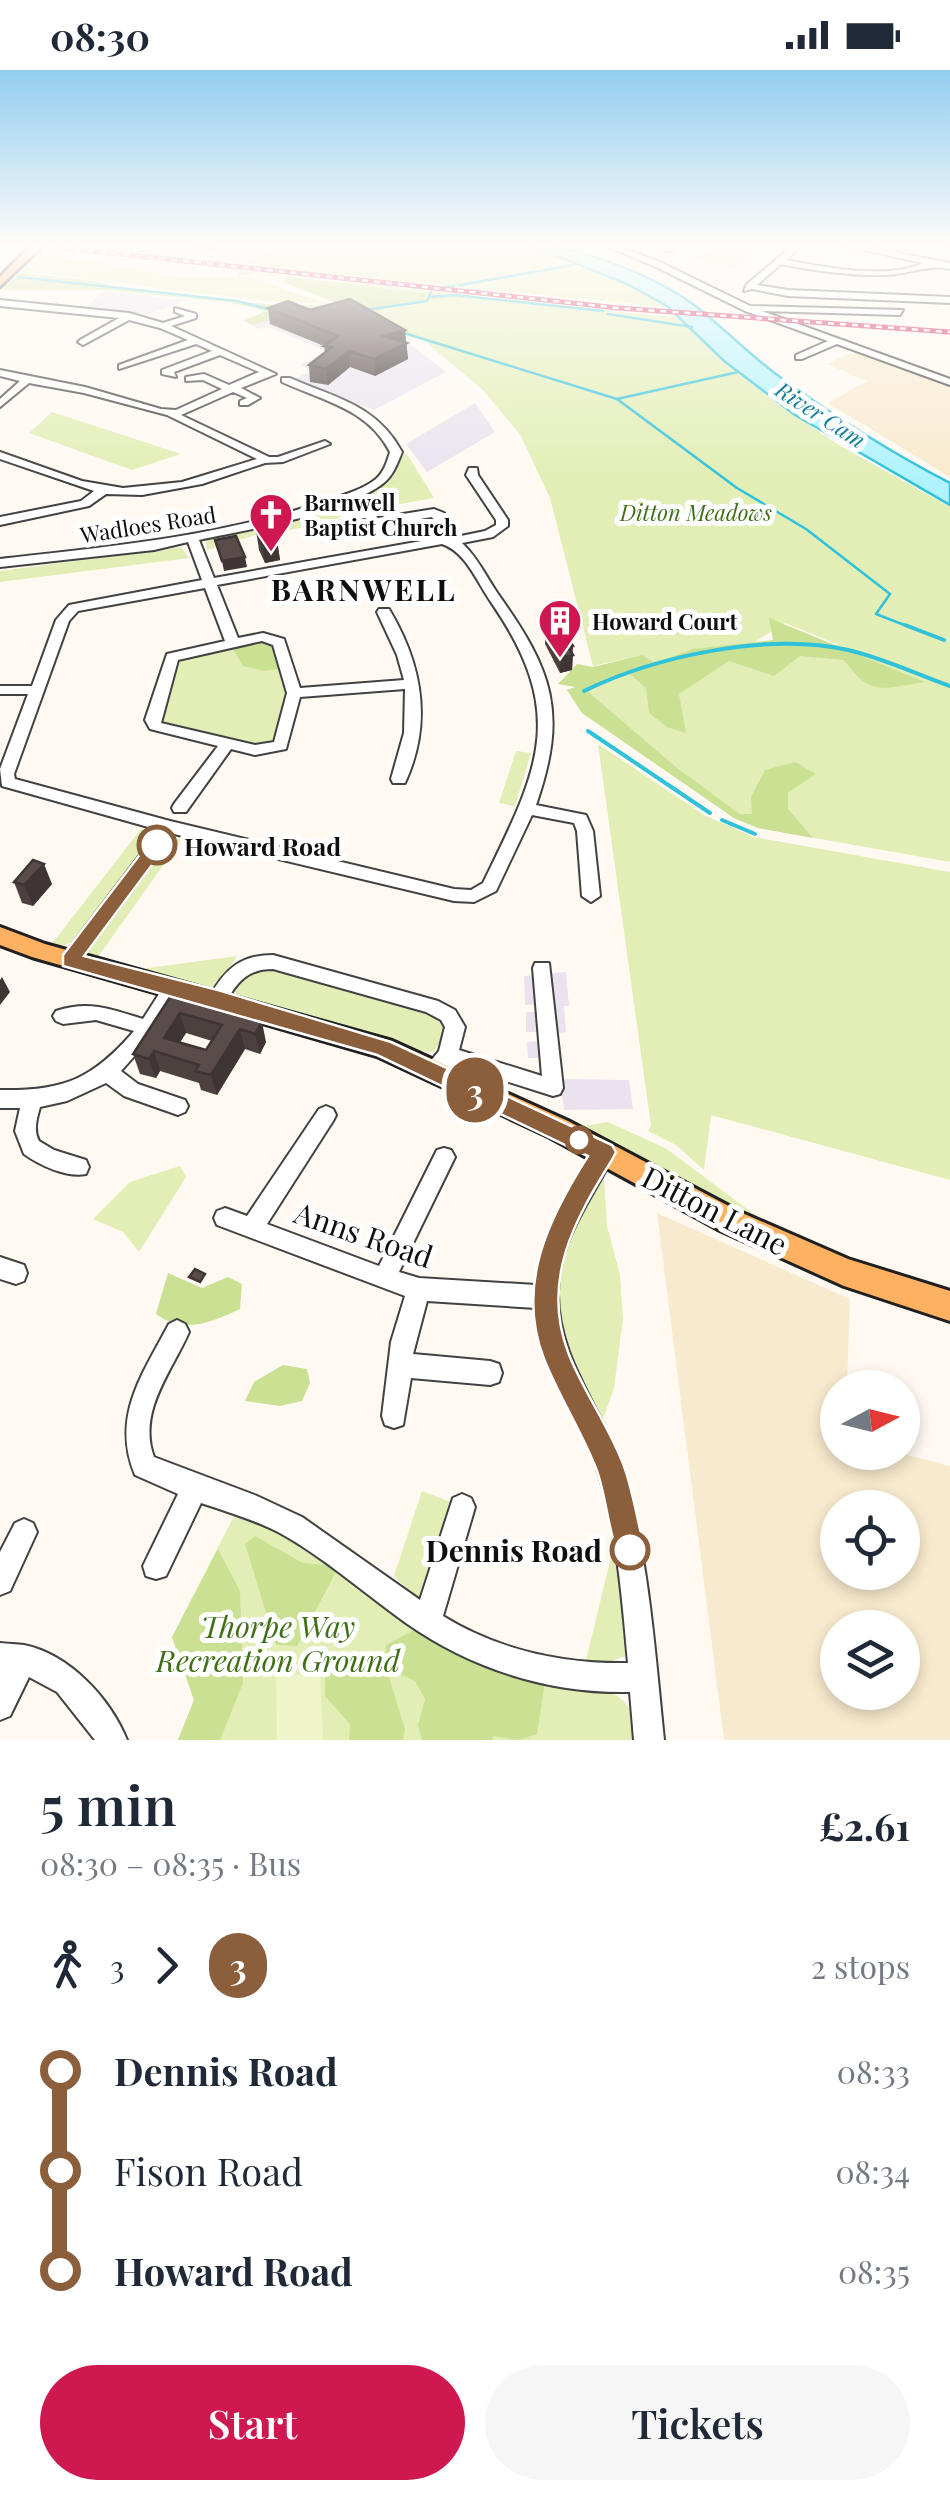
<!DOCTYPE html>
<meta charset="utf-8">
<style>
:root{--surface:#fff;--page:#f6f6f7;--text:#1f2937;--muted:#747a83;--accent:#ce184f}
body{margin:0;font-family:"Playfair Display",serif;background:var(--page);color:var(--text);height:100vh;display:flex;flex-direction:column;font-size:38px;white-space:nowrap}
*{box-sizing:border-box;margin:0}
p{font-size:32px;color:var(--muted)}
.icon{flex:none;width:55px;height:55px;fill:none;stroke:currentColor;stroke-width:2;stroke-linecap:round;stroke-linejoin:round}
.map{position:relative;height:1670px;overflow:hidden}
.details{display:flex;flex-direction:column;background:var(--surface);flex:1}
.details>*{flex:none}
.badge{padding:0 20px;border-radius:32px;font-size:35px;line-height:65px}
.needle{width:65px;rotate:83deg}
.controls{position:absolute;left:820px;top:1300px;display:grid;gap:20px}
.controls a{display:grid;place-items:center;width:100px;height:100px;border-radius:50%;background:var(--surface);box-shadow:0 5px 15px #0003;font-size:50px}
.map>.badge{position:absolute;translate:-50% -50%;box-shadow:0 0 0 5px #fff}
.legs{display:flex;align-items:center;gap:15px;height:110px;padding:0 40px;font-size:32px}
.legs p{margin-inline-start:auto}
.headline{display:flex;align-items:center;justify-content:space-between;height:170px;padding:0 40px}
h1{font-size:55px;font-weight:600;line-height:75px}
.action{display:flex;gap:20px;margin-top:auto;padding:20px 40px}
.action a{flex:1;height:115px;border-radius:60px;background:var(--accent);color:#fff;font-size:40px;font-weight:600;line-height:115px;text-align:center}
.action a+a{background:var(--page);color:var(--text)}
ul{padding:0 40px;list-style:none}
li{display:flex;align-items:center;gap:35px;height:100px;font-size:38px}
li i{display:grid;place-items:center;width:15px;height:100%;margin:0 12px;background:currentColor}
li i::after{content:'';width:25px;height:25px;margin:-12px;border:8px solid;border-radius:50%;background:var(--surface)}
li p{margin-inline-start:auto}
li:first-child i{background:linear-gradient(#0000 50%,currentColor 0)}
li:last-child i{background:linear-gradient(currentColor 50%,#0000 0)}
.status{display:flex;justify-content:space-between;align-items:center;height:70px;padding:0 50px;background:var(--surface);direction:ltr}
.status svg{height:28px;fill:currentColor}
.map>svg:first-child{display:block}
.industrial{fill:#eae3ef}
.farmland{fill:#f8eace;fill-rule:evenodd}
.green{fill:#e2eeb6;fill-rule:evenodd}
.forest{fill:#cae194}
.pitch{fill:#f0f4c9}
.water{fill:#b1f3fc;stroke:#30c2db;stroke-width:2.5}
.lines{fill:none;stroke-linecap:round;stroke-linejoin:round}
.stream-far1{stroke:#30c2db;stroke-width:2.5}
.stream{stroke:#30c2db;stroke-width:4}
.minor-casing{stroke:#424242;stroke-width:4}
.major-casing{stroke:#202020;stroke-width:6}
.minor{fill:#fff;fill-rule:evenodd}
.major{fill:#ffb162;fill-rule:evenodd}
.rail-casing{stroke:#ce184f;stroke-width:5}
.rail{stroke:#fff;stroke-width:2.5;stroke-dasharray:6;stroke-linecap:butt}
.major-bridge-casing{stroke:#202020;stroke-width:14;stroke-linecap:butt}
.major-bridge{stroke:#ffb162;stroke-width:11}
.wall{fill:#4d4140;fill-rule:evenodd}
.shaded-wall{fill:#3e3534}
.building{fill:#594c4a;stroke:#3e3534;stroke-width:2.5;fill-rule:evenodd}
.line-1{fill:#8b5e3c;stroke:#fff;stroke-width:2.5}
.stop-1-dot{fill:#fff;stroke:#8b5e3c;stroke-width:5}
.labels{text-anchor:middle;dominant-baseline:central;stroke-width:10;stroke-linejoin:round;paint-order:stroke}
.far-water-label{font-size:22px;font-style:italic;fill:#0c7e97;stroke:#fff}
.far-poi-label{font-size:22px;font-weight:bold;fill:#0f0f0f;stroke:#fff;text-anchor:start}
.far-park-label{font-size:22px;font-style:italic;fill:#406f18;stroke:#fff}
.far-street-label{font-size:22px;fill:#0f0f0f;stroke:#fff}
.stop-label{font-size:25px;font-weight:bold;fill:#0f0f0f;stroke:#fff;text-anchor:start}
.far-district-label{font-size:30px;font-weight:bold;letter-spacing:2.5px;fill:#0f0f0f;stroke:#fff}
.near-street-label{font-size:30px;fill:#0f0f0f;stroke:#fff}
.near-stop-label{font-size:30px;font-weight:bold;fill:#0f0f0f;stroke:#fff;text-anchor:end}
.near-park-label{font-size:30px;font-style:italic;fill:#406f18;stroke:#fff}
</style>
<div class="status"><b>08:30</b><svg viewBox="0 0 49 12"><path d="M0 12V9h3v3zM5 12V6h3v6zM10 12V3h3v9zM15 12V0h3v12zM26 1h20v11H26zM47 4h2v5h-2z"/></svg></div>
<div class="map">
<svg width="950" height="1670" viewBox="0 0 950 1670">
<rect width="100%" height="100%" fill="#fff9f2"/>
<g class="industrial">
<path d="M51,174h229l-44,20z"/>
<path d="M106,220l40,6 43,4 -49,17 -55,-10z"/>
<path d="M289,241l62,2 57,30 38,29 -72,38 -38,-13 -42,-18 18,-8 -11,-6 25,-14 -60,-25 -7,3 -8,-4z"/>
<path d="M475,333l20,29 -68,40 -21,-28z"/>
<path d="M566,902l3,34h-5l2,26 -10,1 3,25h-31l-1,-16 12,-1 -1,-9h-12v-20h11v-7h-12l-1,-29z"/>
<path d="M560,1009l69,1 4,29 -69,1z"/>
</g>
<g class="farmland">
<path d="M856,281l94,34v92l-122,-74 39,-22 -40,-17z"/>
<path d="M657,1143l193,86 -3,88 -9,1v64l62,1 50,13v274h-226zM838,1438h64v64h-64zM838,1558h64v64h-64z"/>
</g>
<g class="green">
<path d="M282,174h245l50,20 -3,2 53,18 40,23 -429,-42z"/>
<path d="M722,174h41l-30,24 -39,-9z"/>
<path d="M58,184l19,7 11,-1 85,17h74l81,27 -61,-3 -247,-30 5,-4 14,5 -11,-9 7,-7z"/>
<path d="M337,211l342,37 43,44 60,45 55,37 113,63v355l-192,-34 -24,-10 -152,-105 -15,-23c32,-4 54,-10 75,-35l-49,11 -43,-168 -29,-62 -38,-46 -57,-48 -54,-26zM785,553l54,22 -88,-1z"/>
<path d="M52,342l129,42 -49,16 -103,-37z"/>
<path d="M407,384l27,44 -88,16 -18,9 -51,9 -2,-3 -68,21 -1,-9 80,-20 102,-43 13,-23z"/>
<path d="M181,477l8,11 -189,24v-11z"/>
<path d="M276,576l13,47 -11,51 -23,2 -98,-25 16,-61 50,-13z"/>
<path d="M598,674l106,71 50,22 196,35v308l-239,-65 -7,55 -28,-25 -28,-14 3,-5z"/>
<path d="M516,681l15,2 -16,53 -16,-3z"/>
<path d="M141,759l13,5 -80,107 -12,5 -11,-1z"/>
<path d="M167,767l14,3 -83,117 -13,-3v-5z"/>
<path d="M237,886l-16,26 -10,6 -70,-19z"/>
<path d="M263,893l172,46 12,21 -13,22 -25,-1 -60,-24 -110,-28 -6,-11 4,-11z"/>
<path d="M608,1052l59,27 108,81 -202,-102z"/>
<path d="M180,1096l6,11 -47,75 -16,-20 -30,-13 37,-37z"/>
<path d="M604,1108l3,48 13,49 3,44 -9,69 -12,34c-12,-22 -28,-46 -37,-69 -22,-62 -3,-128 39,-175z"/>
<path d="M422,1421l34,13 -30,104 -32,-32z"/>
<path d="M234,1446c39,14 77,30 111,54 44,30 82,72 132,94 42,18 90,22 135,29 20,10 23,26 25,47h-459l16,-40 -22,-63z"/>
<path d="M615,1471l16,113 -25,9 -21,1z"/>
</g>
<g class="forest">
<path d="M239,200l181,23 60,4 4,2c-38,-4 -70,3 -107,12l15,12 -96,-11 -42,13 -11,-4 23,-10 -38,-9 -121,-12h-105l18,-17 72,8 53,12 130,12 70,1 -63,-24 5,-5 -34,-4 -17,3z"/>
<path d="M769,548l156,64c-43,6 -53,16 -81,-22l-44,-4 -26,20 -45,-15 -50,33 7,39 -19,-6 -18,-14 -3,-25 -18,-16 -42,18 91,78 63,46h12l-1,-17 14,-27 30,-8 21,12 -28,19v16l25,29 -55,-10 -24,-10 -152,-105 -15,-23 8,-3 -17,-3 19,-20 16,3 49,-12 13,8 38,-14 80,-9z"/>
<path d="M267,572l9,4 9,22 -21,3 -21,-5 -12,-21z"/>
<path d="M168,1203l34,15 26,-11 14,7 -2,25c-28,13 -56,26 -84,5z"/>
<path d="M283,1295l24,4 3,14 -8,18 -22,5 -35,-5 9,-19z"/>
<path d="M255,1466l48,27 36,3 -42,80 -21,-1 -31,-101z"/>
<path d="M218,1479l22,42 3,92 -23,57h-42l16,-40 -22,-63z"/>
<path d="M418,1558l57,35 70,19 -8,52 -19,6 -25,-4 -1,4h-70l-4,-15 7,-26 -10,-18 -29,-13 19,61 -2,11h-54l1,-16 -25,-28v-27l9,-18 51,16 1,-22z"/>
</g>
<path class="pitch" d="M320,1601l3,69h-46l-1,-62z"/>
<path class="water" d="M527,174c48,0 132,33 171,64 28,22 53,48 82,69 55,40 110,75 170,106v22l-155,-90 -71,-54 -57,-55 -40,-22z"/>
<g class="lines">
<g class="stream-far1">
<path d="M19,207l218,24 35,9"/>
<path d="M460,215l114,-20"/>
<path d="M443,217l11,-1"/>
<path d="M430,227l25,-2 148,16"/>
<path d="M365,240l62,-9 4,-9"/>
<path d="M608,244l84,13"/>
<path d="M404,263l213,66 120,89 69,41 84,65 -14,20 36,14"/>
<path d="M617,329l121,-27"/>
</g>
<g class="stream">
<path d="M905,555l39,15"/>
<path d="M584,621c72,-35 184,-59 264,-41 35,8 68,24 102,36"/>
<path d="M588,661l122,82"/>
<path d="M722,750l33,14"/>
</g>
<defs>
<g id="minor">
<path d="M601,174h10l49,18 90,44 153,4 -3,5 -138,-4 188,68v6l-113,-41 -35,15h-6v-4l32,-14 -83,-30 -91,-45z"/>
<path d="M671,174h9l-9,7h-6v-4z"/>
<path d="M795,174h8l-17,16c37,7 101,20 137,3l-86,-19h14l99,19v6c-23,-5 -39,5 -63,6 -36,1 -72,-4 -106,-11l-24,21 31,5 162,7v6l-162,-7 -36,-7 -8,2 3,-7z"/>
<path d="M945,174h5v2h-4z"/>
<path d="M0,230l129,13 34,10 22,-7 -10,-4v-4l21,6v4l-25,8 105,48 -35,14 19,10 -12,7h-8v-4l7,-3 -14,-6 -52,23 88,42h9l47,-16 5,3 -47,18 -18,1 -63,21 -60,11 -36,-1 -17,12 -89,19v-8l81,-16 13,-10 -94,-32v-7l82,29 41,7 59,-6 75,-23 -90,-44 -83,-22 -55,-10 -29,24v-8l20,-18 -20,-5v-6l85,17 76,22 15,1 46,-21 -19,-9 -17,1v-4l18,-3 25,11 30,-13 -39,-17 -46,17 2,5 -14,-3v-4l50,-19 -16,-7 -77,25v-4l69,-25 -28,-12 -31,-8 -46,25 -5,-3 2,-2 39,-22 -119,-12z"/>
<path d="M282,308h8c45,20 86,26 112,74 -5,12 -9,25 -21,33 -42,30 -130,44 -182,55l15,38 230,-41 -12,-20 -79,13 -13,-3v-6l13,1 81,-13 10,4 12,24 29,-6 11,-6v-5l-30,-45 3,-7h8l1,7 30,45v6l-15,11 -31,6c15,14 24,33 36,51 55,77 70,119 38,211l50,10 7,16 7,65 -9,6 -9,-6 -5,-65 -3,-8 -42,-8 -36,76 -22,11 -20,-1 -280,-67 -98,131h-12l-3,-5 3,-5 95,-125 -157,-44 -2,-17 28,-75h-28v-8h32l24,-66 13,-15 133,-25 -14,-38 -34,8 -154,17v-8c107,-12 216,-22 319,-56 18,-6 42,-12 57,-24 8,-7 11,-17 14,-27 -22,-43 -66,-51 -108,-70zM442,474c24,8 35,38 49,58 78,113 47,168 -8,281l-12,7 -17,-1 -284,-68 -155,-42 -1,-5 55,-153 9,-10 127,-23 20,53 -58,13 -22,66 5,9 68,17 -44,58 -2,4 2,4h12l45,-63 24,6 31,-6 14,-52 105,-8 -1,44 -13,46 2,4h12c28,-61 17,-119 -16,-174h-10l-2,3 20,43 7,25 -104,8 -16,-49 -21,-6 -25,5 -21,-53zM262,571l11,4 14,48 -13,49 -19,3 -94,-22 17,-63z"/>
<path d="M273,885l165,46 17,9 10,17 -6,23 83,26 -9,-108 2,-5h14l14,125 -3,6 -7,2 -101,-32c-9,9 -14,16 -26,12l-3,-6 16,-19 6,-24 -4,-7 -15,-8 -153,-43c-26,0 -36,13 -48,34h-14l-2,-5c15,-28 31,-43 64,-43z"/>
<path d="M173,911l7,2 2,5 -2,5 -25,40 -34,38 17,13 47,16 3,6 -3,6 -7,3 -54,-19 -18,-13 -39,18 -27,6c-3,11 -7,23 -1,34l15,9 32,10 3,7 -3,7c-19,4 -47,-9 -62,-20l-9,-23 5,-23h-20v-18c63,1 92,-10 134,-59l-38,-11 -33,4 -7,-3 -3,-5 3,-5c33,-11 55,-2 87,8l23,-36z"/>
<path d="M326,1036l7,3 3,6 -3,6 -66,103 112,42 58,-116 7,-2 7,2 4,7 -56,115 20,6 117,7c7,-52 33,-95 61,-139l7,-2 7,2 4,7c-23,46 -56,85 -57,139 -1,70 49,121 67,185 24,85 30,175 39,263h-30l-4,-48c-81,2 -158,-23 -224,-69 -42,-30 -81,-65 -126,-90 -25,-13 -52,-21 -79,-30l-35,73 -10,3 -10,-3 -3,-10 35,-72 -43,-19c-24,-58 7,-100 34,-151l8,-4 8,4 4,8c-17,39 -52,80 -35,125l103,39 45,21 118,83 33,-102 9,-4 9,4 4,9 -32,109c55,34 120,48 185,47 -6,-65 -11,-135 -32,-198 -18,-54 -57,-98 -60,-157l-109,-7 -14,53 77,7 9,3 3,9 -3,9 -9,3 -79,-7 -8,47 -9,3 -9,-3 -3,-9 9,-74 14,-46 -188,-71 -3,-7 3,-7 8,-3 22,8 72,-107z"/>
<path d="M0,1187l24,8 3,8 -3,8 -8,3 -16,-5z"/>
<path d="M24,1449l9,4 4,9 -27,59 -10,4v-43l15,-29z"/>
<path d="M0,1573c8,1 17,1 24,2 45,9 86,53 103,95h-32l-38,-48 -28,-15 -19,39 -10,4z"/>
</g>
<g id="major">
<path d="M30,177l9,2 -39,37v-9z"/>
<path d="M0,857l45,17 347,97 176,80 172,91 108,47 102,32v30l-106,-35 -124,-56 -170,-93 -173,-81 -345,-99 -32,-12z"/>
</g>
</defs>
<use href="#minor" class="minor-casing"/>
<use href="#major" class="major-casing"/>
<use href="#minor" class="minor"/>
<use href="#major" class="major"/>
<defs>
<path id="rail" d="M28,174l590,64 332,24"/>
</defs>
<use href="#rail" class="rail-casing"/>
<use href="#rail" class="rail"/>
<defs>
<path id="major-bridge" d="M34,179l1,-5"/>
</defs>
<use href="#major-bridge" class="major-bridge-casing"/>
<use href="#major-bridge" class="major-bridge"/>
</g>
<g class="wall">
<path d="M165,174h58l-11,6z"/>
<path d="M268,238l42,2 96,32 2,17 -33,17 -25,-9 -22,18 -18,-3 -1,-17 16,-12 -1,-7 -54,-22z"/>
<path d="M256,460l21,11 3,19 -15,3 -6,-13z"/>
<path d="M546,559l27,25 -1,16 -12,3 -15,-29z"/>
<path d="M14,812l38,2 -19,22 -11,-3z"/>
<path d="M189,930l43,12 19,-2 2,9 13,23 -6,12 -15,-5 -28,46 -16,-5 -2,-7 -39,-12 -4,7 -16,-4 -7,-20zM186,963l26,8 -6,9 -26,-8z"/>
</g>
<g class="shaded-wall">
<path d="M211,174h12l-11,6z"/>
<path d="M405,260l3,29 -33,17 -1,-17 10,-23z"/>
<path d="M349,281l1,16 -22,18 -2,-16z"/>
<path d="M277,471l3,19 -15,3 -3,-19z"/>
<path d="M245,487l2,10 -23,4 -2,-10z"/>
<path d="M573,576l-1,24 -12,3 1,-16 7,-10z"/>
<path d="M44,794l8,20 -19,22 -9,-21z"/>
<path d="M2,907l8,15 -10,13v-25z"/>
<path d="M180,943l6,20 -16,25 -6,-20z"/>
<path d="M262,952l4,20 -6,12 -5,-20z"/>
<path d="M240,959l5,20 -28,46 -6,-20z"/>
<path d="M154,981l6,20 -4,7 -7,-19z"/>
</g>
<g class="building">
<path d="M350,229l55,31 -21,6 23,7 -33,16 -25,-8 -23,18 -17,-4 23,-18 -8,-1 14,-10 -70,-28 20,-7 22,9z"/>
<path d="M271,457l6,14 -15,3 -6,-14z"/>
<path d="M236,466l9,21 -23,4 -7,-21z"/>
<path d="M562,555l11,21 -5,1 5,8 -12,2 -15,-28z"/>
<path d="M33,790l11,4 -20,21 -10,-3z"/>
<path d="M174,921l14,4 -3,4 47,13 4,-6 15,4 -4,7 15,5 -7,12 -15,-5 -29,46 -16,-4 4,-6 -45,-14 -5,8 -16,-5zM180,943l42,12 -16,25 -42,-12z"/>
<path d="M195,1199l10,5 -5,8 -11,-5z"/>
</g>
<linearGradient id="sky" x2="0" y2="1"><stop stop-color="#92cdf0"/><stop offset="0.43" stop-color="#fffcf9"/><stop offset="1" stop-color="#fffcf9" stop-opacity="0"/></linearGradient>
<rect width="950" height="407" fill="url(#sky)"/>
<path class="line-1" d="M157,768l10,7 -3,4 -80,107 134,34 173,52 221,103 4,7 -4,8c-37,59 -71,120 -44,192 15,40 43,76 57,117 9,26 13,55 20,81l-4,11 -11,4 -10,-4c-12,-29 -13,-61 -23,-90 -15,-39 -38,-74 -53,-112 -29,-74 5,-142 44,-203l-211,-101 -314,-89v-11l88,-115z"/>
<defs>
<symbol id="church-pin" viewBox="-11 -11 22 30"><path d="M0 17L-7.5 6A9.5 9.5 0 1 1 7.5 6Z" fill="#ce184f" stroke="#fff"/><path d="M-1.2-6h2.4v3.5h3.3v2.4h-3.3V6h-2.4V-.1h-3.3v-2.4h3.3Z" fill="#fff"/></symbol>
<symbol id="building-pin" viewBox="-11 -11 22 30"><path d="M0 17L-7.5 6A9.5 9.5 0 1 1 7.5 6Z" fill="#ce184f" stroke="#fff"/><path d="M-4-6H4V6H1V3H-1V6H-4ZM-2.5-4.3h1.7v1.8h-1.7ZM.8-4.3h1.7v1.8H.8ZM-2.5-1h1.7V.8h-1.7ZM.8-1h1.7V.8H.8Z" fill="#fff"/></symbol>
</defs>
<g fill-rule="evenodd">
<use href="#church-pin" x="246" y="420" width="50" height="68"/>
<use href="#building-pin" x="535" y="526" width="50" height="68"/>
</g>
<g class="stop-1-dot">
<circle cx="157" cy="775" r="18"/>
<circle cx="579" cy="1070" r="12"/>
<circle cx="630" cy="1480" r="18"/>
</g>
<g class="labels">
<g class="far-water-label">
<text transform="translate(821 344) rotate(33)">River Cam</text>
</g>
<g class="far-poi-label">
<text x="304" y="432">Barnwell<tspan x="304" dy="25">Baptist Church</tspan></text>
<text x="592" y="551">Howard Court</text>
</g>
<g class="far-park-label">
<text x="696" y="442">Ditton Meadows</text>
</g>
<g class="far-street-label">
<text transform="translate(148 454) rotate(-9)">Wadloes Road</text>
</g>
<g class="stop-label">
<text x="184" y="775">Howard Road</text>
</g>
<g class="far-district-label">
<text x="364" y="519">BARNWELL</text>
</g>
<g class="near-street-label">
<text transform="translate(715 1140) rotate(27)">Ditton Lane</text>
<text transform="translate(364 1164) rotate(19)">Anns Road</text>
</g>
<g class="near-stop-label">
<text x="602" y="1480">Dennis Road</text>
</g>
<g class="near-park-label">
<text x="278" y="1556">Thorpe Way<tspan x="278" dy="34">Recreation Ground</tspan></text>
</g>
</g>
</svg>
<div class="controls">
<a><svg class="needle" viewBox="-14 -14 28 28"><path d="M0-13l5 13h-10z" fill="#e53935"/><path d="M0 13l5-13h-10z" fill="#747a83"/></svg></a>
<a><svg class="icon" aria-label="locate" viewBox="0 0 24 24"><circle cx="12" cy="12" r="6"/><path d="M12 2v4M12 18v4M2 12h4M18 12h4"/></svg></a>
<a><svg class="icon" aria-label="layers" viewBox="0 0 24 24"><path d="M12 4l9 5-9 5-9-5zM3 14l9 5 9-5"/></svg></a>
</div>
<b class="badge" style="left:475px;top:1020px;background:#8b5e3c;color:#fff">3</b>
</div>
<section class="details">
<div class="headline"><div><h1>5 min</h1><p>08:30 – 08:35 · Bus</p></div><b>£2.61</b></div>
<div class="legs"><svg class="icon" aria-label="walk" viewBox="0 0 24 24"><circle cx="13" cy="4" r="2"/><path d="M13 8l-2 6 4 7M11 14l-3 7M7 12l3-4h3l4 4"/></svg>3<svg class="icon" aria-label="forward" viewBox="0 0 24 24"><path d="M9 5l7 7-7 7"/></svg><b class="badge" style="background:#8b5e3c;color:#fff">3</b><p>2 stops</p></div>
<ul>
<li><i style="color:#8b5e3c"></i><b>Dennis Road</b><p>08:33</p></li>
<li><i style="color:#8b5e3c"></i><span>Fison Road</span><p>08:34</p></li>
<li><i style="color:#8b5e3c"></i><b>Howard Road</b><p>08:35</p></li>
</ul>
<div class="action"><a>Start</a><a>Tickets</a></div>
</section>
